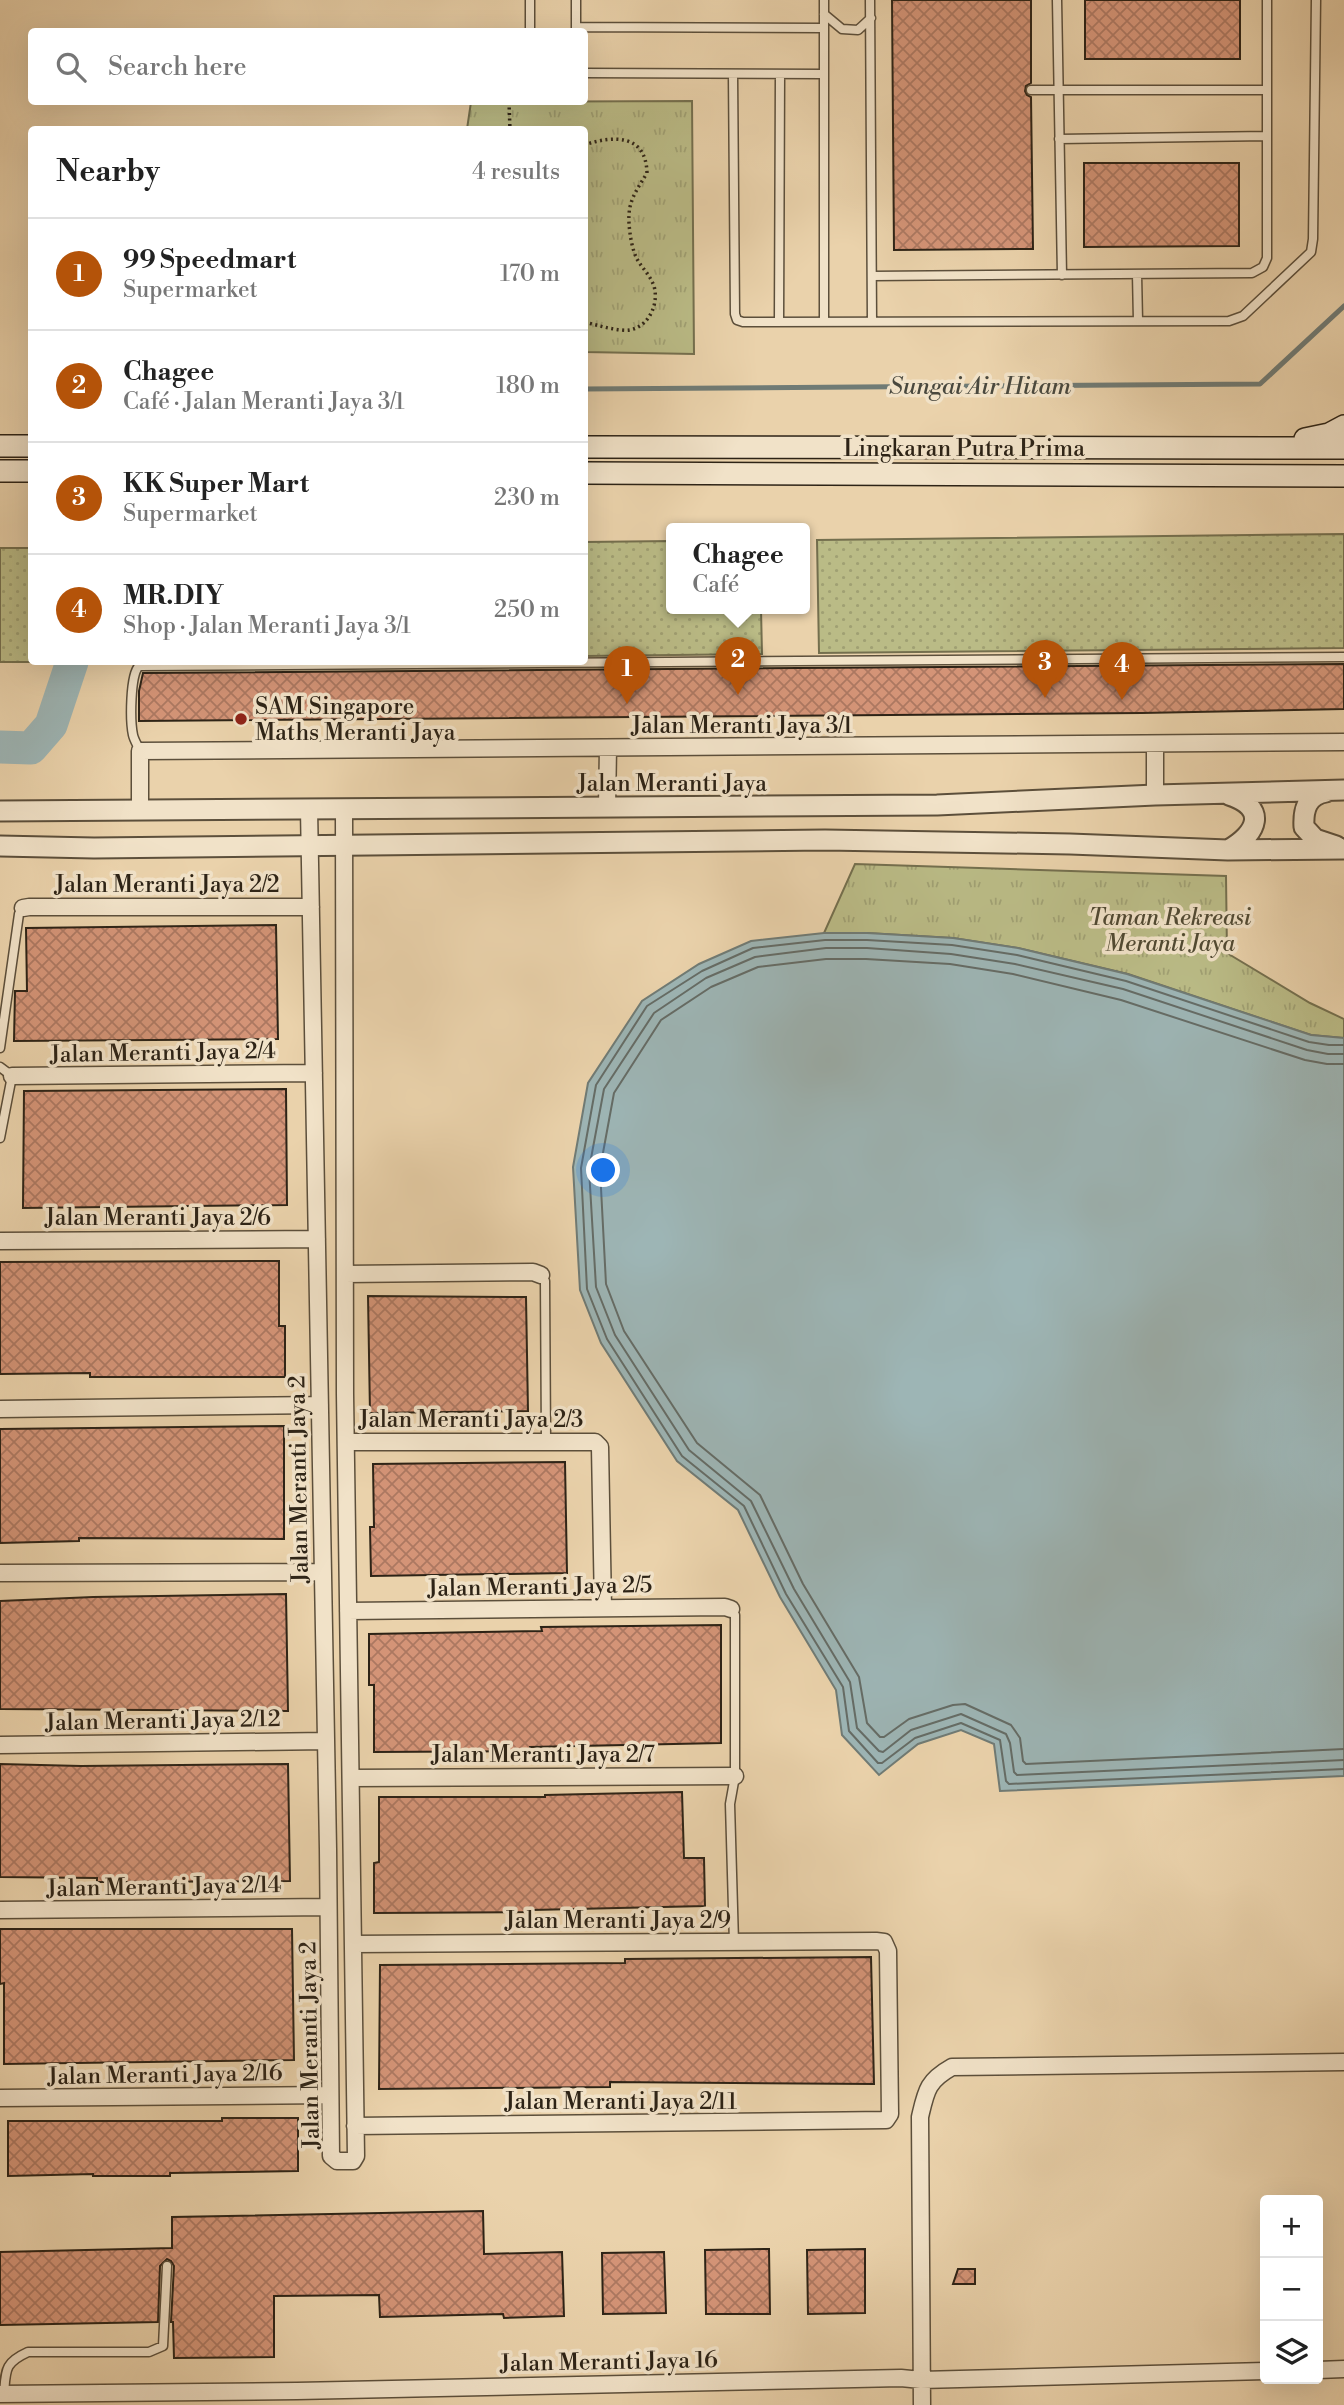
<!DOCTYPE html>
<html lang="en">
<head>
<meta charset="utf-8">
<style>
  :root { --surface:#fff; --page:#f6f6f6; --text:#222; --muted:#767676; --line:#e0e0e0; --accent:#b45309 }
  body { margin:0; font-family:"Libre Bodoni",serif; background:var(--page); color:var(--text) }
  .controls { position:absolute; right:21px; bottom:21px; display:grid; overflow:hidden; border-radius:7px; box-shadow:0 7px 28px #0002 }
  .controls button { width:63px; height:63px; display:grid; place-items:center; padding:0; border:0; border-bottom:2px solid var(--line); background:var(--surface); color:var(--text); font:35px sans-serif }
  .you { position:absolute; left:604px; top:1171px; width:24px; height:24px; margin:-18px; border:5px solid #fff; border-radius:50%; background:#1a73e8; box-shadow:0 0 0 10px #1a73e833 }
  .badge { display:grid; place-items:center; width:46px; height:46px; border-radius:50%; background:var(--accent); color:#fff; font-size:23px; font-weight:700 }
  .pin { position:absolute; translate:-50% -58px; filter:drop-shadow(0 2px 4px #0008) }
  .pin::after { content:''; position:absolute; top:37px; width:24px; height:21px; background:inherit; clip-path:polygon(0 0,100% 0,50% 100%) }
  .popup { position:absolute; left:666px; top:523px; width:144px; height:91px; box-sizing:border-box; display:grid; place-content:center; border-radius:7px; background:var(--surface); filter:drop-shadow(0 2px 5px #0005); font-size:23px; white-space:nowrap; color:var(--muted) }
  .popup b { font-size:26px; color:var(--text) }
  .popup::after { content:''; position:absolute; left:50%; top:100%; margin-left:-14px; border:14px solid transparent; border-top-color:var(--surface) }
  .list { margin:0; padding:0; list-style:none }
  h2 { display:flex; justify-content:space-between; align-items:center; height:91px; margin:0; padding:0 28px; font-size:30px }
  h2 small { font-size:23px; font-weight:400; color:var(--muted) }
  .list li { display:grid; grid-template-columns:46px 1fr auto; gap:21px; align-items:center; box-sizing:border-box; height:112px; padding:0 28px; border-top:2px solid var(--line) }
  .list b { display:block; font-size:26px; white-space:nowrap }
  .list p { margin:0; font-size:23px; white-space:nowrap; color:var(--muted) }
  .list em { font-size:23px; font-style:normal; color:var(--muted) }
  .icon { flex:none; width:38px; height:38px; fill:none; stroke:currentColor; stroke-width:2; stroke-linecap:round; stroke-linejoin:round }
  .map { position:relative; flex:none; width:1344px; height:2405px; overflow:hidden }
  .search { position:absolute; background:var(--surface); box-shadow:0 7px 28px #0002; left:28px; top:28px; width:560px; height:77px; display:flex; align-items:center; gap:18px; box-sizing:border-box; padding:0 24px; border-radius:7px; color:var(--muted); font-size:26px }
  .panel { position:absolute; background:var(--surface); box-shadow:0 7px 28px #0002; left:28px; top:126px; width:560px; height:539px; border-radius:7px }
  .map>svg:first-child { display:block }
</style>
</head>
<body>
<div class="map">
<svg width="1344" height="2405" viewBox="0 0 1344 2405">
  <defs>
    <pattern id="grass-dots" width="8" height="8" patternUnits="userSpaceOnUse" patternTransform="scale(1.75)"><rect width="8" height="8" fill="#babb86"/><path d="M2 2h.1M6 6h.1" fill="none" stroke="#a0a073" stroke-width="1.8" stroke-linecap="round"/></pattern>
    <pattern id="park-tufts" width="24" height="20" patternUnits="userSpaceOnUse" patternTransform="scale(1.75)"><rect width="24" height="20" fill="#babb86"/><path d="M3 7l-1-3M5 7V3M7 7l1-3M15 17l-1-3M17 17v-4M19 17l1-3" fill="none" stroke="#a0a073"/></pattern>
    <pattern id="building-cross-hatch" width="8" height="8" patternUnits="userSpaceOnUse" patternTransform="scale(1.75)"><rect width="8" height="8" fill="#d49477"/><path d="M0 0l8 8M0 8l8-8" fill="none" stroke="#ac7861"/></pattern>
  </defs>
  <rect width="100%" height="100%" fill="#ead2ab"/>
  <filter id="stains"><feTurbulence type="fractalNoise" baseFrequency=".00286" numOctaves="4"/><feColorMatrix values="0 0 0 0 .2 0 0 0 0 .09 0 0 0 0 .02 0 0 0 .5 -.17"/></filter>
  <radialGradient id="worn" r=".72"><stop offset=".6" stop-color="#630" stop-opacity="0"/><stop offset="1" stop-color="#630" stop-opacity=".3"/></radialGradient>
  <path fill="url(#grass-dots)" stroke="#746f4e" stroke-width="2" d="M1344,534V648L819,653L817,540Z
    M671,541L672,609H761L762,654L585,656V542Z
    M0,548H31L32,662H84H0Z"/>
  <path fill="url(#park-tufts)" stroke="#746f4e" stroke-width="2" d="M692,101L694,354L585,352L584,130L467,129L471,102Z
    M855,864L1226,876L1227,953L1310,1003L1344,1019V1038L1311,1035L1128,974L1018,948L953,938L867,933H824Z"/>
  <path fill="#9db5b5" stroke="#707b75" stroke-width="2" d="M824,933H867L953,938L1018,948L1127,974L1311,1035L1344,1038V1776L1000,1791L994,1744L961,1730L918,1744L879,1775L842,1735L836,1690L780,1597L738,1510L677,1461L601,1343L580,1290L573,1167L588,1083L642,1001L699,964L751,941Z"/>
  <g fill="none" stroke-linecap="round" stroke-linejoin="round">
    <path stroke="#656c66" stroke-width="2" d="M1344,1045H1329L1309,1042L1126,981L1017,955L952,945L867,940H825L753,948L702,971L647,1006L596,1085L581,1168L587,1289L607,1339L682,1456L744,1506L786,1594L843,1687L849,1731L878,1763H882L915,1738L961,1723L1000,1740L1006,1781L1009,1784L1344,1769
      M1344,1054H1328L1307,1050L1123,989L1015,964L951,954L867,948H826L755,957L706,978L654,1013L604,1089L589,1169L596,1287L615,1335L689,1450L751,1501L794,1589L850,1682L857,1728L879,1751L883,1752L911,1730L961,1714L1006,1734L1010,1743L1014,1772L1017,1775L1344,1760
      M1344,1064H1327L1305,1060L1121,1000L1013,974L950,964L866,959H826L758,967L711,987L661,1020L614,1093L600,1169L606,1284L624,1331L697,1443L760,1495L803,1584L859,1677L867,1723L880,1737H884L909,1719L953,1705L965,1704L1011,1725L1020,1738L1023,1761L1026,1764L1344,1749"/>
    <path stroke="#707b75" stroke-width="5" d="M584,389L1260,384L1344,306"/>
    <path stroke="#9db5b5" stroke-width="33" d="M0,747L31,748L51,725L72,662"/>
  </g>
  <path fill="url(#building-cross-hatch)" stroke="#2d2316" stroke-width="2" d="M892,0H1031V83L1026,86L1025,91L1027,95L1031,97L1033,249L894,250Z
    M1085,0H1240V59H1085Z
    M1084,163H1239V246L1084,247Z
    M1344,664V709L1142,713L139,721V691L143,673Z
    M276,925L278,1039L14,1041L15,991H27L26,928Z
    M286,1089L287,1205L23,1208L24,1091Z
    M279,1261V1326H285V1377H90V1373L0,1374V1262Z
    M368,1296L526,1297L528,1411L370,1413Z
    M284,1426V1539L79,1538V1541L0,1543V1429Z
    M565,1462L567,1573L371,1576L370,1527H374L373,1464Z
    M286,1594L288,1711L0,1709V1601L93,1597Z
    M721,1625V1743L530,1747V1751L374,1752V1685H369V1634L542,1631L541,1627Z
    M0,1764L81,1766L288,1764L290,1881L97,1882V1878L0,1877Z
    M682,1792L684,1858H704L705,1906L532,1910V1912L374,1913V1863L379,1862V1797H545V1795Z
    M0,1929H292L294,2060L4,2064V1983L0,1984Z
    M871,1957L874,2084L610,2082V2087L379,2089L380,1965L625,1963V1959Z
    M222,2118H298V2171L170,2173V2176H93V2174L8,2176V2121H222Z
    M483,2211L484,2254L562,2252L564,2316L504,2318L503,2314L380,2317L379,2295L274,2296V2357L174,2358L173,2322H171L174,2266L171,2261L167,2259L160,2266L158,2322L0,2325V2252L172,2248V2217Z
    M769,2249L770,2314H706L705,2250Z
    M865,2249V2313L808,2314L807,2250Z
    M664,2252L666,2313L603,2314L602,2253Z
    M958,2269H975V2284H953Z"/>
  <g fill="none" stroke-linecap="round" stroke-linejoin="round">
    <g stroke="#5c4f3b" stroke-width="11">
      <path id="service" d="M530,0V32
        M576,0V32
        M824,0V322
        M870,0L872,322
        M1057,0L1062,275
        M824,14L842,29L858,30L871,18
        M576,27L824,28
        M584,73L824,74
        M733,74L735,314L737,320L743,322L1229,321L1243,316L1311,252L1313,239L1316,0
        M1031,90H1267
        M1059,139L1267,136
        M1137,274L1138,321
        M872,276L1252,273L1263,267L1267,258V0
        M779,322L780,74
        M140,751C138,746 134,740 133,735C130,721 130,675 139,666L1344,657
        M0,1048L19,914L23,908
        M0,1067L12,1076L0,1138
        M541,1275L545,1281L546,1442
        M731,1609L735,1615V1776L730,1804L734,1943
        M4,2394C6,2370 4,2363 28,2352H149L163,2346L167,2266"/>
    </g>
    <g stroke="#5c4f3b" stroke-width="19">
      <path id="minor" d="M1155,744V795
        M607,807L608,748
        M309,809L328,1849L331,2156L337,2161H353L356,2156L345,1394L344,809
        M140,810V751L1344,742
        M23,908L29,907H311
        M12,1076L314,1073
        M0,1241L317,1239
        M345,1274L533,1272L541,1275
        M0,1409L320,1405
        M346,1442H595L600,1447L603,1608
        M0,1573L323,1572
        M348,1611L725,1607L731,1609
        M0,1745L326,1741
        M351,1778L735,1776
        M0,1910L328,1907
        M353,1944L876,1941L884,1942L888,1951L890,2114L886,2120L355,2126
        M0,2098L330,2095
        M1318,2370L1344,2369
        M0,2394L297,2391L901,2378L921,2380L1265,2371
        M922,2405L920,2117C926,2091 927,2081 952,2067L1344,2062"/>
    </g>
    <g stroke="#5c4f3b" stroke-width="23">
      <path id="tertiary" d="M1326,792C1307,795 1303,810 1304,827L1315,839L1336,846
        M0,811L937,805L1155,795L1344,790
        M0,846L94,848L825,840L1070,844L1228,850L1344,849
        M1228,850C1258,833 1268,808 1229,795"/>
    </g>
    <g stroke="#2d2316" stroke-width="24">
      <path id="secondary" d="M1305,439L1329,434L1344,426
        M0,446H32
        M584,447L1344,448
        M0,471H32
        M584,473L1344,476"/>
    </g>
    <path stroke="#2d2316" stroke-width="3.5" stroke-dasharray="2 3.5" stroke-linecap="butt" d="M509,102L510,130
      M584,145C614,135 646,134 647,173C633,196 626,204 630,233C631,241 633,251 637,259C642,268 650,275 654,286C660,307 645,333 622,330C609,329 597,325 584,322"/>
    <use href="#service" stroke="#f1e2c8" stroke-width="8"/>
    <use href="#minor" stroke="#f1e2c8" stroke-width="16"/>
    <use href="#tertiary" stroke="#f1e2c8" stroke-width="19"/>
    <use href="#secondary" stroke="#f1e2c8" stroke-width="21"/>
  </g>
  <circle fill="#8f2418" stroke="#f1e2c8" stroke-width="2.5" cx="241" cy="719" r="7"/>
  <g text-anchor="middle" stroke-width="7" stroke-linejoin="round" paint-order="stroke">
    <g font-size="23" fill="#2d2316" stroke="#f1e2c8">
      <text x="964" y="456">Lingkaran Putra Prima</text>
      <text x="742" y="733">Jalan Meranti Jaya 3/1</text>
      <text x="672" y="791">Jalan Meranti Jaya</text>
      <text x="167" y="892">Jalan Meranti Jaya 2/2</text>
      <text transform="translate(163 1052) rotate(-1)" y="8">Jalan Meranti Jaya 2/4</text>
      <text x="158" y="1225">Jalan Meranti Jaya 2/6</text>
      <text x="471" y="1427">Jalan Meranti Jaya 2/3</text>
      <text transform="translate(298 1479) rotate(-91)" y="8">Jalan Meranti Jaya 2</text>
      <text transform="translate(540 1586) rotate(-1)" y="8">Jalan Meranti Jaya 2/5</text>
      <text transform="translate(163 1720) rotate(-1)" y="8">Jalan Meranti Jaya 2/12</text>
      <text x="543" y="1762">Jalan Meranti Jaya 2/7</text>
      <text transform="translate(164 1886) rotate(-1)" y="8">Jalan Meranti Jaya 2/14</text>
      <text x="618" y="1928">Jalan Meranti Jaya 2/9</text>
      <text transform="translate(309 2045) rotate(-91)" y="8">Jalan Meranti Jaya 2</text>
      <text transform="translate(165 2074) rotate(-1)" y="8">Jalan Meranti Jaya 2/16</text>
      <text x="621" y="2109">Jalan Meranti Jaya 2/11</text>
      <text transform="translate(609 2361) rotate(-1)" y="8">Jalan Meranti Jaya 16</text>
    </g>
    <g font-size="23" fill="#2d2316" stroke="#f1e2c8" text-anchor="start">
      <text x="255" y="714">SAM Singapore<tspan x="255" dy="26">Maths Meranti Jaya</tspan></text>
    </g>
    <g font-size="23" font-style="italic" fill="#504932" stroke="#f1e2c8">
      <text x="1170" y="925">Taman Rekreasi<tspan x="1170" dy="26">Meranti Jaya</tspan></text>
    </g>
    <g font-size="24" font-style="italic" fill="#49483e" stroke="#f1e2c8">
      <text x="980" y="394">Sungai Air Hitam</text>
    </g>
  </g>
  <rect width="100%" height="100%" filter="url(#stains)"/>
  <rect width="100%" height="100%" fill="url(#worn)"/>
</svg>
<div class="controls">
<button>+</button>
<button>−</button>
<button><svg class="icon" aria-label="layers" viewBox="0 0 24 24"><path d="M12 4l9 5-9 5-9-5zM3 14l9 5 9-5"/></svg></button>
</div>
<div class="you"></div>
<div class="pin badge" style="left:627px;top:704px">1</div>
<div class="pin badge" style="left:738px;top:695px">2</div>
<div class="popup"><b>Chagee</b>Café</div>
<div class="pin badge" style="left:1045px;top:698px">3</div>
<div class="pin badge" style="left:1122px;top:700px">4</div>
<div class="search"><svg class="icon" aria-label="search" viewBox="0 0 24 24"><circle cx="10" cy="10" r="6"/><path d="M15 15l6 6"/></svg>Search here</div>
<section class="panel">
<h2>Nearby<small>4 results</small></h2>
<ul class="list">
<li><span class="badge">1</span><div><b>99 Speedmart</b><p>Supermarket</p></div><em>170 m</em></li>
<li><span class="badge">2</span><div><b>Chagee</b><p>Café · Jalan Meranti Jaya 3/1</p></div><em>180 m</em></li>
<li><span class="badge">3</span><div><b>KK Super Mart</b><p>Supermarket</p></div><em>230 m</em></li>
<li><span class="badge">4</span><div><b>MR.DIY</b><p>Shop · Jalan Meranti Jaya 3/1</p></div><em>250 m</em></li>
</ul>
</section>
</div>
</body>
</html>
